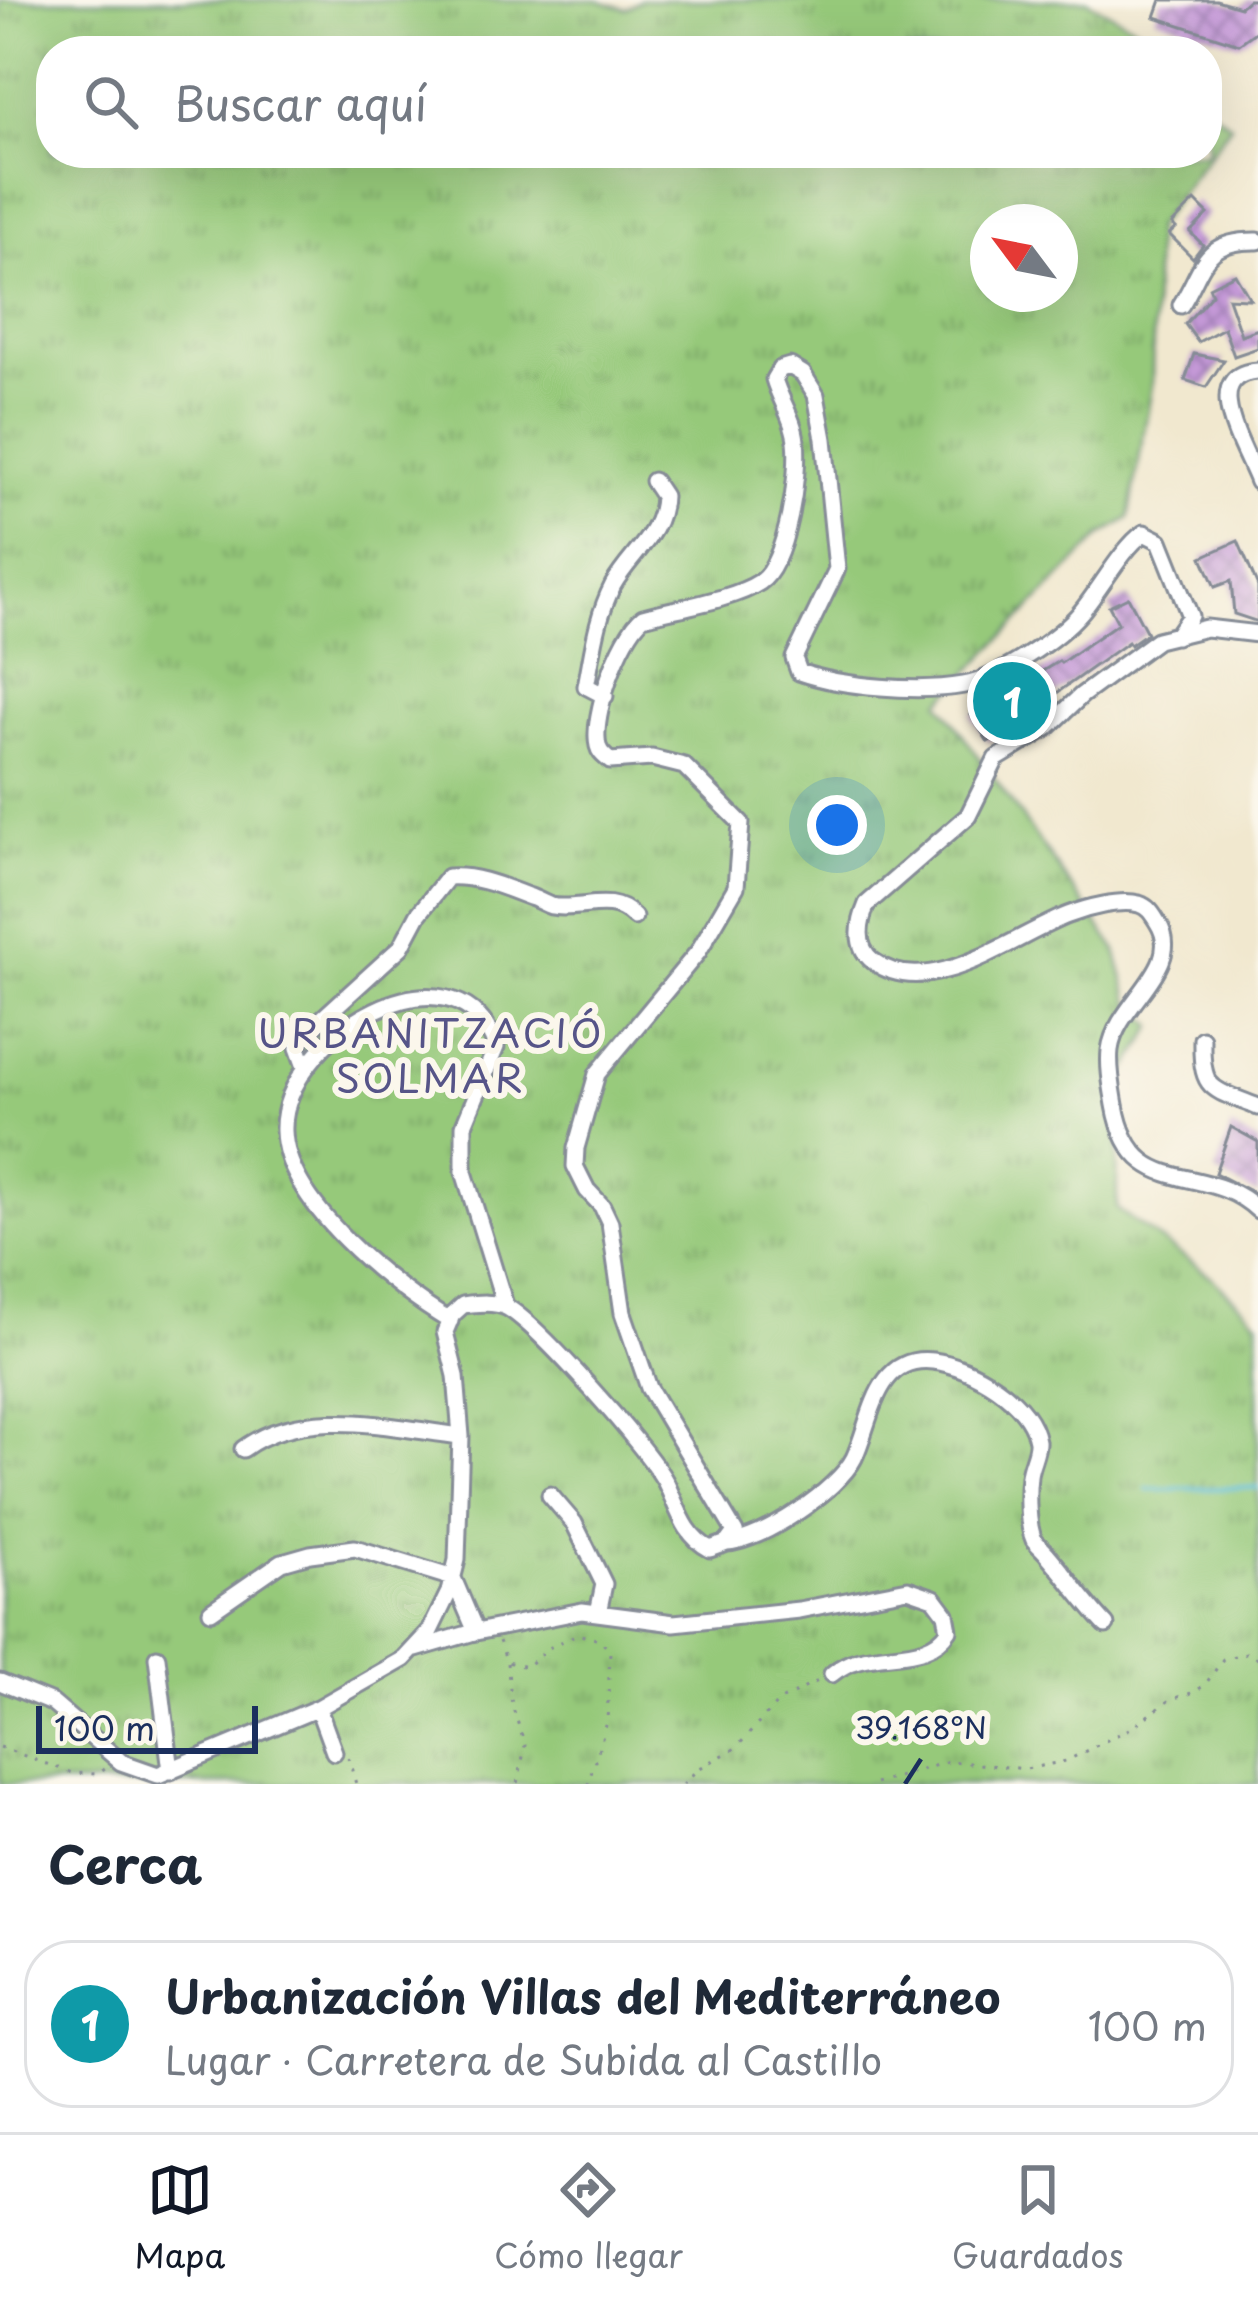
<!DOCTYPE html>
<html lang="es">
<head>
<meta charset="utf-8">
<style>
  :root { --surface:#fff; --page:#f2f2f3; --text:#1f2937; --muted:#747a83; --line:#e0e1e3; --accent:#111827 }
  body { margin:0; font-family:"Playpen Sans",sans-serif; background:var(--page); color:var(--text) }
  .compass { position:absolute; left:970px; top:204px; width:108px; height:108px; border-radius:50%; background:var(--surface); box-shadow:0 12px 48px #0002; rotate:302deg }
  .scale { position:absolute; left:36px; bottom:30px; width:222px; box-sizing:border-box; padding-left:12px; border:6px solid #1b2f5e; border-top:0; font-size:33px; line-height:42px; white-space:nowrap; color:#1b2f5e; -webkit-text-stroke:9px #fbf7ec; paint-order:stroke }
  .you { position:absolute; left:837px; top:825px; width:42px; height:42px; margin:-30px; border:9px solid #fff; border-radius:50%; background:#1a73e8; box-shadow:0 0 0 18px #1a73e833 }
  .badge { display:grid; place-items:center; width:78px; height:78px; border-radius:50%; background:var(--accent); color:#fff; font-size:39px; font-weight:700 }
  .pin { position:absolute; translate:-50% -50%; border:6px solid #fff; box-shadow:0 3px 12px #0006 }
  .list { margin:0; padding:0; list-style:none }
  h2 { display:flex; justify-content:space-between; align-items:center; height:156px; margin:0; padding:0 48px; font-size:51px }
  h2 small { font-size:39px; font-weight:400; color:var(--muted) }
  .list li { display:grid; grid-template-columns:78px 1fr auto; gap:36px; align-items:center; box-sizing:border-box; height:168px; margin:0 24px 24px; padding:0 24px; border:3px solid var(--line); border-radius:48px }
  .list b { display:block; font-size:45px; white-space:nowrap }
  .list p { margin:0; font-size:39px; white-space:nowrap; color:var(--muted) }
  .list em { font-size:39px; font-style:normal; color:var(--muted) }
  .icon { flex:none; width:66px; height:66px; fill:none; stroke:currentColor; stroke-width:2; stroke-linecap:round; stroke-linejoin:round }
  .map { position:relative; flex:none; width:1258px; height:1784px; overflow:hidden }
  .search { position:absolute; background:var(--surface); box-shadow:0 12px 48px #0002; left:36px; right:36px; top:36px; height:132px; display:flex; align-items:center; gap:30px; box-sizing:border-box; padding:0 42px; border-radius:48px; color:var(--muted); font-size:45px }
  .sheet { height:348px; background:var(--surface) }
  nav { display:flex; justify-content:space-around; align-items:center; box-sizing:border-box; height:168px; border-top:3px solid var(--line); background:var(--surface); font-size:33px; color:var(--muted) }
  nav a { display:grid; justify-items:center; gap:6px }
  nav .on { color:var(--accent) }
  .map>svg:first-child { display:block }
</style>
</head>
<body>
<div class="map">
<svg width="1258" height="1784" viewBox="0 0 1258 1784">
  <defs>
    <pattern id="grass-tufts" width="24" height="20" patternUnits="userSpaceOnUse" patternTransform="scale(3)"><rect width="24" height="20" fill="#96c97a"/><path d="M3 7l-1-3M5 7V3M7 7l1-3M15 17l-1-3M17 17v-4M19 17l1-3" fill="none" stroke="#7aa467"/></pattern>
    <pattern id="building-cross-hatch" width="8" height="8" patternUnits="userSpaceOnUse" patternTransform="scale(3)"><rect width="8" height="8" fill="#c499d7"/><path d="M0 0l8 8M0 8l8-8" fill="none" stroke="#9e7db2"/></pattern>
  </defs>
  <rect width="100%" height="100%" fill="#fbf7ec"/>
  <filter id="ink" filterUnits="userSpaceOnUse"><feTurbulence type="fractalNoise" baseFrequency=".00833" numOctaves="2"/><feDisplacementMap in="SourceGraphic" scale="24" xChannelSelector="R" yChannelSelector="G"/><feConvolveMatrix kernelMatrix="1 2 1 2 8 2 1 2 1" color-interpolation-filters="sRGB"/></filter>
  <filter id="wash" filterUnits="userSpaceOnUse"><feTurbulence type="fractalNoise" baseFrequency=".004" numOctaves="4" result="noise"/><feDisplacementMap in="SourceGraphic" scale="48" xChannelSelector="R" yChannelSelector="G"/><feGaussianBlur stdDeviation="2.7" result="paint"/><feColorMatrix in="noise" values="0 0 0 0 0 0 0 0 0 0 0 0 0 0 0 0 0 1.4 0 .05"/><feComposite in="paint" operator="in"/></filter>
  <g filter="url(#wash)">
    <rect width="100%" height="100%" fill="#f1e8cf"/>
    <path fill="url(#grass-tufts)" stroke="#587c6c" stroke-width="3" fill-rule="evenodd" d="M0,0H597L626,9L641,0H1086L1151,35L1159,51H51V153H1207V106L1231,125L1155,227L1152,386L1129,518L1101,536L940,702L1116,950L1130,1001L1154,1026L1118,1085L1117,1209L1209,1275L1258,1321V1784H0ZM988,222H1060V294H988Z"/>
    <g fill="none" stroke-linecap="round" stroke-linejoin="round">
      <path stroke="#56bdd4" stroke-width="4.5" d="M1147,1489L1258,1488"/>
    </g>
    <g id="blocks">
      <path fill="url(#building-cross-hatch)" d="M1161,0H1216L1240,7L1248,0H1258V30L1239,44L1155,17Z
        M1195,201L1208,214L1190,232L1203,245L1193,258L1169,234L1176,228L1172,224Z
        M1235,274L1250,299L1228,298L1241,335L1258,329V348L1234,356L1224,328L1198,342L1185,324L1212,294L1209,287Z
        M1194,354L1224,360L1206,387L1185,380Z
        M1238,541L1258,587V622L1234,614L1231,581L1215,587L1202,557Z
        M1128,597L1147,633L1130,645L1128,642L1040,705L1035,698L1005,716L1012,727L988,742L971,715L1059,661L1061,663L1118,623L1109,606Z
        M1231,1127L1258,1142V1195L1215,1173Z"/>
    </g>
  </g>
  <g filter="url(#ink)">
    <use href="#blocks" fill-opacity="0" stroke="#868c96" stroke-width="3"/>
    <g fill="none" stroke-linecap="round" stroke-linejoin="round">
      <g stroke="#868c96" stroke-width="21">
        <path id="minor" d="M1181,305C1205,267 1201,240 1258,241
          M1258,371C1197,374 1246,450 1258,482
          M1258,634L1206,628L1157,640L1082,695L1047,728L996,759L968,816L867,904C859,923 854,946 873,961C929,1003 1015,935 1068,915C1086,908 1120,899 1139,904C1149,907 1153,915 1158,923C1186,967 1116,1003 1110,1050C1108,1068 1112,1087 1115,1105C1132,1203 1204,1159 1258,1210
          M605,696L586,686C593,651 596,618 613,585C631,553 662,535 663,496L653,481
          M1202,1039C1201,1093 1212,1088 1258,1107
          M305,1067L298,1048L302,1037L401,947L418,915L448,877C478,875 505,888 533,898C536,899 547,905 551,906C581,912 610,892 634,917
          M450,1321C393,1287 286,1203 284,1131C281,1037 457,932 496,1047L464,1125V1172L505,1305
          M243,1449C304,1404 392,1428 461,1436
          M550,1495L574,1523L604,1584L598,1613
          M727,1543C762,1541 838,1490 854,1458C872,1420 875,1354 933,1361C970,1365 1030,1401 1037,1441C1038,1452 1030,1464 1029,1476C1027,1493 1027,1525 1034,1540C1036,1543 1045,1551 1047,1554C1067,1577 1084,1602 1106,1625
          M211,1611L282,1562L310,1554L355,1548L453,1578L476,1632
          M416,1649L471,1633L582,1611L674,1623L799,1610L908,1589L934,1598L946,1614L949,1630C925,1668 867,1643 832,1674
          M157,1657L171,1771
          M0,1682L52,1703L121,1762L158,1775L318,1708L404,1659L430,1631L449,1592L457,1560L461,1436L456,1376L445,1332L452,1315L463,1305C477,1303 496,1301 508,1308C540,1327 647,1448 665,1481C678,1507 683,1535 710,1549L727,1543L735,1532L649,1388L623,1313L610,1223L602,1206L587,1190L575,1166L576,1148L597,1074L698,952L736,887L741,823L684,766L652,758L610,761C604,755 600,754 598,746C591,717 620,635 643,617C675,608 733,600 760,582C787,564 800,472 796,441C794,419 780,400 774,379L780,369L790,366L803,374L816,395L824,439L837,569L794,658L799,672C842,687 919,693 964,685C998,679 1059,638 1081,612C1099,591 1123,547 1144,533L1160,541L1190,616L1176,636
          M318,1708L334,1752"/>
      </g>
      <path stroke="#868c96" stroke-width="3" stroke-dasharray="3 9" stroke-linecap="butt" d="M499,1641L507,1662L526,1667L547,1649L577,1634L600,1640L610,1651L607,1722L588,1784
        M507,1663L512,1705L525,1745L518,1784
        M0,1747L72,1773L98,1774L106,1768
        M348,1757L356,1784
        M683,1784L698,1769L736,1748L779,1701L818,1681
        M875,1784L950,1761L1026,1769L1066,1761L1131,1728L1171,1699L1192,1693L1205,1685L1223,1659L1246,1653L1258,1658"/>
      <use href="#minor" stroke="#fff" stroke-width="15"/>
    </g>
  </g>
  <path fill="none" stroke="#1b2f5e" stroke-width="4.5" d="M905,1784L921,1759"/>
  <g text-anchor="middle" stroke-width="12" stroke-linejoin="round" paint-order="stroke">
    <g font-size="39" letter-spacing="3" fill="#565488" stroke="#fbf7ec">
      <text x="431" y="1048">URBANITZACIÓ<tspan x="431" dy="45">SOLMAR</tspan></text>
    </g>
  </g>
  <g font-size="30" text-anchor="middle" fill="#1b2f5e" stroke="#fbf7ec" stroke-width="12" stroke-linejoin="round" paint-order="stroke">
    <text x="921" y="1739">39.168°N</text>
  </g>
</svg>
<svg class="compass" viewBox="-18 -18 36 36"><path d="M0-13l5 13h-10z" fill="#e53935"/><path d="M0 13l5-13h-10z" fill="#747a83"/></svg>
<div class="scale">100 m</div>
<div class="you"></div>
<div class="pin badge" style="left:1012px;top:701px;background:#0f9aa8">1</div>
<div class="search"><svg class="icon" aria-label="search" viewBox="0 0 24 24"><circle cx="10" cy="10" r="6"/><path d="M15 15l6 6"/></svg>Buscar aquí</div>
</div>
<section class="sheet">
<h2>Cerca<small></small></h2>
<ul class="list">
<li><span class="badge" style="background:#0f9aa8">1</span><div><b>Urbanización Villas del Mediterráneo</b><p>Lugar · Carretera de Subida al Castillo</p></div><em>100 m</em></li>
</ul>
</section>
<nav>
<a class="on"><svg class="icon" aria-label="map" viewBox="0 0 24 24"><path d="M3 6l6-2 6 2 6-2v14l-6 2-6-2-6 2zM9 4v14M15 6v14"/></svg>Mapa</a>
<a><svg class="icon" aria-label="directions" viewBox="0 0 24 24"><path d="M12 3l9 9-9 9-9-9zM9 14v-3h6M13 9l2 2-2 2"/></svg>Cómo llegar</a>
<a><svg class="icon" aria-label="saved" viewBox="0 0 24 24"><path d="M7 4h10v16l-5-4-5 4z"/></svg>Guardados</a>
</nav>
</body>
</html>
